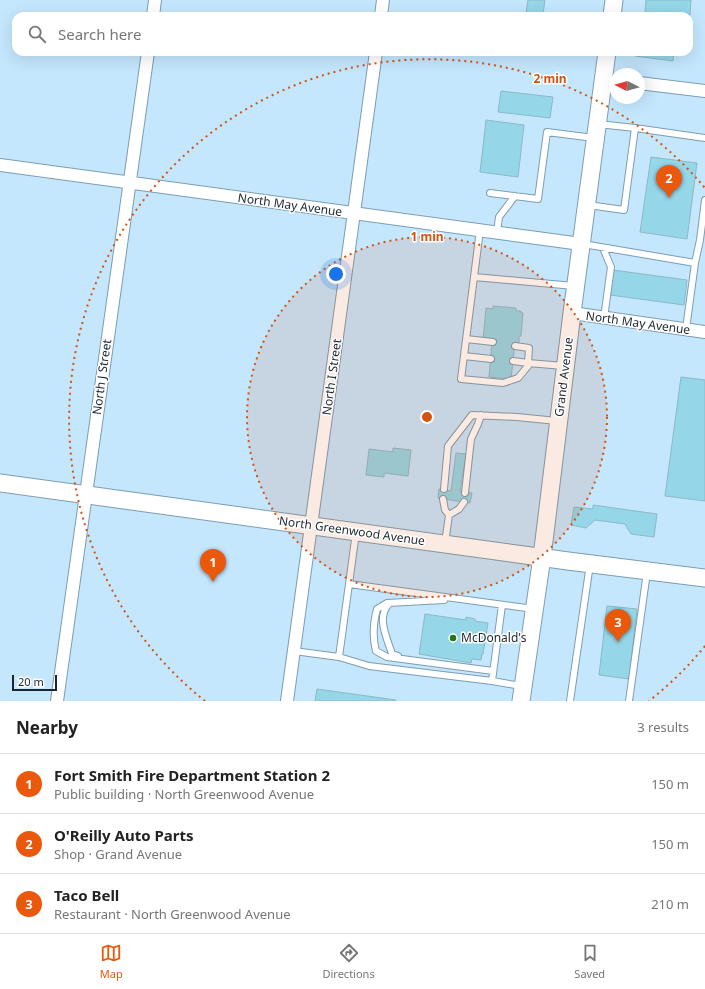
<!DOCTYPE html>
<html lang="en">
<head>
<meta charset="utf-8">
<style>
  :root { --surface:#fff; --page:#f2f2f2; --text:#222; --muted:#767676; --line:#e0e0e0; --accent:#ea580c }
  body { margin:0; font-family:"Noto Sans",sans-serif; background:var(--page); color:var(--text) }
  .compass { position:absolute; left:609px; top:68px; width:36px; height:36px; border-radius:50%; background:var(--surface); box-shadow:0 4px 16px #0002; rotate:276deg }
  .scale { position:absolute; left:12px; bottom:10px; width:45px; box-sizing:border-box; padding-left:4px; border:2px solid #1a272f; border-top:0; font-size:11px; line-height:14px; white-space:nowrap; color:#1a272f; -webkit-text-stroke:3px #fff; paint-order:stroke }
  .you { position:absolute; left:336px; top:274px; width:14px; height:14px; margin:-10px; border:3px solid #fff; border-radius:50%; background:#1a73e8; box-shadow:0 0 0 6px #1a73e833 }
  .badge { display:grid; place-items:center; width:26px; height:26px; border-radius:50%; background:var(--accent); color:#fff; font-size:13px; font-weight:700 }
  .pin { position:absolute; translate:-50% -33px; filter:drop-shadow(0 1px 2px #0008) }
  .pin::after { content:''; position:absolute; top:21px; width:14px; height:12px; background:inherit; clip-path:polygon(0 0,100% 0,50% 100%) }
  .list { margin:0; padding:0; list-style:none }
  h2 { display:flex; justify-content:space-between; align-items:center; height:52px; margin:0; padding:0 16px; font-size:17px }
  h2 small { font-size:13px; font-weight:400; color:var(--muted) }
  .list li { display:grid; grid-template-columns:26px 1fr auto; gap:12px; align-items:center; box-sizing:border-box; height:60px; padding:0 16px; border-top:1px solid var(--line) }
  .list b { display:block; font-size:15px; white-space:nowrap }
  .list p { margin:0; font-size:13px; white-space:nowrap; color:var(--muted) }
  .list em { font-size:13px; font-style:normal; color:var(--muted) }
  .icon { flex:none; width:22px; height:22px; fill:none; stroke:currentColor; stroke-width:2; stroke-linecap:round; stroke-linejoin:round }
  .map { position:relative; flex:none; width:705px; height:701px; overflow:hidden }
  .search { position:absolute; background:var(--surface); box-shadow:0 4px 16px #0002; left:12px; right:12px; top:12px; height:44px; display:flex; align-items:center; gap:10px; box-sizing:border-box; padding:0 14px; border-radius:12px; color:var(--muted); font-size:15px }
  .sheet { height:232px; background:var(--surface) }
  nav { display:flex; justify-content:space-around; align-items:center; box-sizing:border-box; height:56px; border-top:1px solid var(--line); background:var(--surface); font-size:11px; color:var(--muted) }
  nav a { display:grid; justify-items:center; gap:2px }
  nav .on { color:var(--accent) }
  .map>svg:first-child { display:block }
</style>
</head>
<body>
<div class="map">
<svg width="705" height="701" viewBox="0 0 705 701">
  <rect width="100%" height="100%" fill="#c4e7fe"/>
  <path fill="#95d6e9" stroke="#8eb8c5" d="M528,0H545L543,14L526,12Z
    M646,0H691L690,15L665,12V14L645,12Z
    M635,52H674L673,61L635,56Z
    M501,91L553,97L550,118L498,112Z
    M486,120L524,125L518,177L480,172Z
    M651,157L697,163L687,239L640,232Z
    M613,270L687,280L684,305L610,295Z
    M493,306L516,308V311H521V313H523L521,336H519V344L515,343L511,379L489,377L492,341L483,340L486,308L493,309Z
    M681,377L705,380V501L665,496Z
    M393,448L411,450L408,476L384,473V477L366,475L369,449L393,452Z
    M456,453L466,454L460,492L472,493L470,503L438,498L439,489L451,491Z
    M593,505L657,514L654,537L631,534L625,524L595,520L586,528L571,525L574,507L593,509Z
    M607,606L637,609L629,679L599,675Z
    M425,614L466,620V617L475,619V621L488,623L483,654H482L481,660L472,659L471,663L419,654Z
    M317,689L396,700V701H315Z"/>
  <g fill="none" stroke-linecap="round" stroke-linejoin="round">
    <g stroke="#7c9db2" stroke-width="8">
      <path id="lane" d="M598,124L635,128
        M490,193L538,199L547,132L594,138
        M588,205L624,210L635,128L705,138
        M480,230L461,379L503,383L518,378L528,366V363L564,366
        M497,232L499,217L515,196
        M583,244L695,263L686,329
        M603,248L611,267L604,318
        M695,263L700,240L705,200
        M474,277L574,286
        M466,339L493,342
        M464,356L491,359
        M513,361L528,363L529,348L515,346
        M444,489L448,446L472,415L517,417L557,421
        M465,493L471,439L478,424L481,415
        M443,499L445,510L449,515
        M449,515L459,509L464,502
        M445,543L449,515
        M349,584L356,532
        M444,600L387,603L377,609C373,624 372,636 376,651L387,657L493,671
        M389,604C376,617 387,638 392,654L398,656
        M294,651L339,657
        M492,681L502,605
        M521,686L492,681L369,666L339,657L349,584L534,609
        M570,701L590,564
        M629,701L647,572"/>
    </g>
    <g stroke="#7c9db2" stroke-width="14">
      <path id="street" d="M153,16L155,0
        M381,16L383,0
        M639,83L705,91
        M0,165L581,244
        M572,313L705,332
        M57,701L148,52
        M287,701L376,52"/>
    </g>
    <g stroke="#7c9db2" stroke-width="19">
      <path id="secondary" d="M612,16L614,0
        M0,483L568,561L705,578
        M521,701L542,557L572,313L607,52"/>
    </g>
    <use href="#lane" stroke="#fff" stroke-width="6"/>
    <use href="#street" stroke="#fff" stroke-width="12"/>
    <use href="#secondary" stroke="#fff" stroke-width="17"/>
  </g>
  <circle cx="427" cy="417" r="180" fill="#d35410" fill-opacity=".12"/>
  <g fill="none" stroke="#d35410" stroke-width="2" stroke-dasharray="2 4">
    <circle cx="427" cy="417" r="180"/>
    <path d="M705 646A360 360 0 0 1 649 701M205 701A360 360 0 1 1 705 188"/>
  </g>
  <circle fill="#2a7316" stroke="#fff" stroke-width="1.5" cx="453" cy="638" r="4"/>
  <g text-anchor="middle" stroke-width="3" stroke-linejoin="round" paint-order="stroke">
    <g font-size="12" fill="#1a272f" stroke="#fff">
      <text transform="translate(290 205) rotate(8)" y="4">North May Avenue</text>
      <text transform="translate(638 323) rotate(8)" y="4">North May Avenue</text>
      <text transform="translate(102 377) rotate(-82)" y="4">North J Street</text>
      <text transform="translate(332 377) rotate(-82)" y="4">North I Street</text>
      <text transform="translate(564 377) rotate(-83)" y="4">Grand Avenue</text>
      <text transform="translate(352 531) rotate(8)" y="4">North Greenwood Avenue</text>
    </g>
    <g font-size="12" fill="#1a272f" stroke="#fff" text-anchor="start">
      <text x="461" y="642">McDonald's</text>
    </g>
  </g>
  <circle cx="427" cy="417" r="6" fill="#d35410" stroke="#fff" stroke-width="2"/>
  <g font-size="12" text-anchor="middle" font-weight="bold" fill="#d35410" stroke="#fff" stroke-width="3" stroke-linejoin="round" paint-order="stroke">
    <text x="550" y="83">2 min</text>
    <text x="427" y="241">1 min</text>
  </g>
</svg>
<svg class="compass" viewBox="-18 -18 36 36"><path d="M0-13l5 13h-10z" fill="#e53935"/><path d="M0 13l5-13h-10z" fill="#767676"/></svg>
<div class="scale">20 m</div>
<div class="you"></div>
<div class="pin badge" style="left:213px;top:582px">1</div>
<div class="pin badge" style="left:669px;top:198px">2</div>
<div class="pin badge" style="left:618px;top:642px">3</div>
<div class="search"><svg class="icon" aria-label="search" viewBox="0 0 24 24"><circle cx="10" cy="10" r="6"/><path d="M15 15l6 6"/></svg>Search here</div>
</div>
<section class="sheet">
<h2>Nearby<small>3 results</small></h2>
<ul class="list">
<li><span class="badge">1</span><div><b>Fort Smith Fire Department Station 2</b><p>Public building · North Greenwood Avenue</p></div><em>150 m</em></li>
<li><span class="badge">2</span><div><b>O'Reilly Auto Parts</b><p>Shop · Grand Avenue</p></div><em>150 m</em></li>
<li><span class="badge">3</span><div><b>Taco Bell</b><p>Restaurant · North Greenwood Avenue</p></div><em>210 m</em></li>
</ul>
</section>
<nav>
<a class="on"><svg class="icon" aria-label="map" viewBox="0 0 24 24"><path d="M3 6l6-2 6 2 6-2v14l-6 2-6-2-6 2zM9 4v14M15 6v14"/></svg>Map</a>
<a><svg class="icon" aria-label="directions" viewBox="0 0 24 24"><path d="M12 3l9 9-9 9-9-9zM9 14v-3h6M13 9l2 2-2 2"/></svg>Directions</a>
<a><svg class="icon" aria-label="saved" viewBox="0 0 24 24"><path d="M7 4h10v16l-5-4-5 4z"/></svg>Saved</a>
</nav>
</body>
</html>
